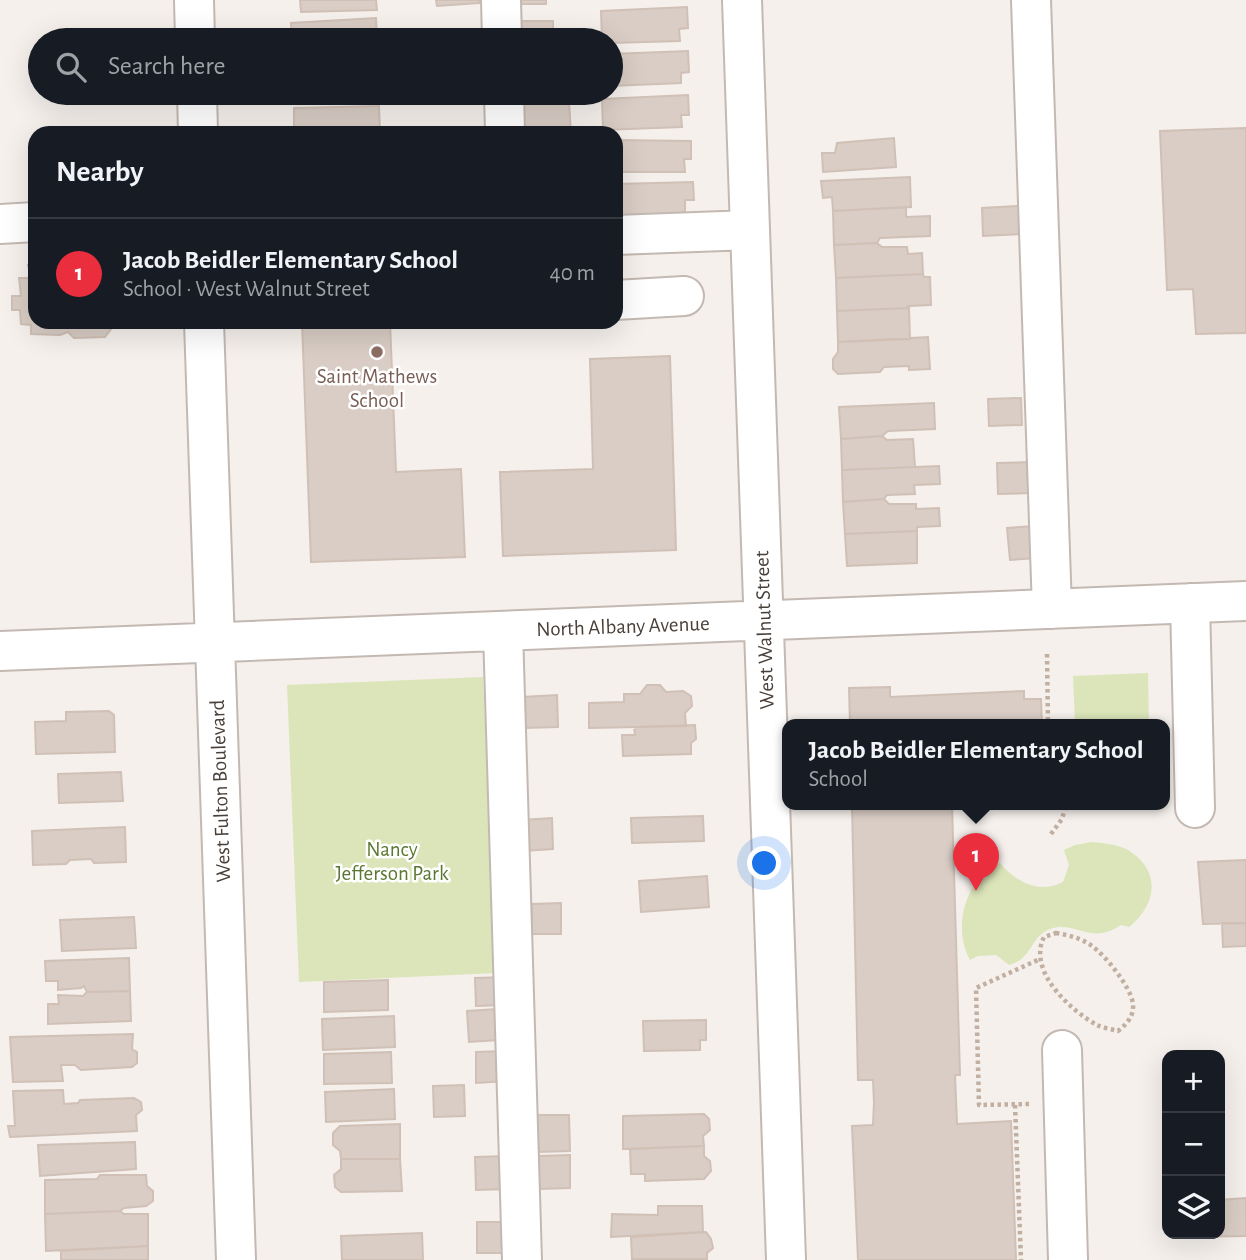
<!DOCTYPE html>
<html lang="en">
<head>
<meta charset="utf-8">
<style>
  :root { --surface:#171b24; --page:#242831; --text:#f1f3f6; --muted:#9ea1a6; --line:#363941; --accent:#ea2e3d }
  body { margin:0; font-family:"Alegreya Sans",sans-serif; background:var(--page); color:var(--text) }
  .controls { position:absolute; right:21px; bottom:21px; display:grid; overflow:hidden; border-radius:14px; box-shadow:0 7px 28px #0002 }
  .controls button { width:63px; height:63px; display:grid; place-items:center; padding:0; border:0; border-bottom:2px solid var(--line); background:var(--surface); color:var(--text); font:35px sans-serif }
  .you { position:absolute; left:765px; top:864px; width:24px; height:24px; margin:-18px; border:5px solid #fff; border-radius:50%; background:#1a73e8; box-shadow:0 0 0 10px #1a73e833 }
  .badge { display:grid; place-items:center; width:46px; height:46px; border-radius:50%; background:var(--accent); color:#fff; font-size:23px; font-weight:700 }
  .pin { position:absolute; translate:-50% -58px; filter:drop-shadow(0 2px 4px #0008) }
  .pin::after { content:''; position:absolute; top:37px; width:24px; height:21px; background:inherit; clip-path:polygon(0 0,100% 0,50% 100%) }
  .popup { position:absolute; left:782px; top:719px; width:388px; height:91px; box-sizing:border-box; display:grid; place-content:center; border-radius:14px; background:var(--surface); filter:drop-shadow(0 2px 5px #0005); font-size:23px; white-space:nowrap; color:var(--muted) }
  .popup b { font-size:26px; color:var(--text) }
  .popup::after { content:''; position:absolute; left:50%; top:100%; margin-left:-14px; border:14px solid transparent; border-top-color:var(--surface) }
  .list { margin:0; padding:0; list-style:none }
  h2 { display:flex; justify-content:space-between; align-items:center; height:91px; margin:0; padding:0 28px; font-size:30px }
  h2 small { font-size:23px; font-weight:400; color:var(--muted) }
  .list li { display:grid; grid-template-columns:46px 1fr auto; gap:21px; align-items:center; box-sizing:border-box; height:112px; padding:0 28px; border-top:2px solid var(--line) }
  .list b { display:block; font-size:26px; white-space:nowrap }
  .list p { margin:0; font-size:23px; white-space:nowrap; color:var(--muted) }
  .list em { font-size:23px; font-style:normal; color:var(--muted) }
  .icon { flex:none; width:38px; height:38px; fill:none; stroke:currentColor; stroke-width:2; stroke-linecap:round; stroke-linejoin:round }
  .map { position:relative; flex:none; width:1246px; height:1260px; overflow:hidden }
  .search { position:absolute; background:var(--surface); box-shadow:0 7px 28px #0002; left:28px; top:28px; width:595px; height:77px; display:flex; align-items:center; gap:18px; box-sizing:border-box; padding:0 24px; border-radius:38px; color:var(--muted); font-size:26px }
  .panel { position:absolute; background:var(--surface); box-shadow:0 7px 28px #0002; left:28px; top:126px; width:595px; height:203px; border-radius:21px }
  .map>svg:first-child { display:block }
</style>
</head>
<body>
<div class="map">
<svg width="1246" height="1260" viewBox="0 0 1246 1260">
  <rect width="100%" height="100%" fill="#f5f0ec"/>
  <path fill="#dbe5b9" d="M1148,673L1149,725H1075L1073,676Z
    M483,677L496,973L299,982L287,685Z
    M1092,842C1102,843 1114,844 1124,848C1161,867 1159,903 1129,927L1121,925C1090,946 1076,920 1050,929C1030,936 1033,959 1009,965L996,955L978,956L970,960C952,927 965,879 1000,863C1017,883 1039,894 1063,882L1069,865L1064,850L1075,845Z"/>
  <path fill="#d9cdc5" stroke="#d0c0b6" stroke-width="2" d="M300,0H376L377,10L301,12Z
    M436,0H479V3L437,6Z
    M515,0H546V4H515Z
    M687,7L688,28L679,29L680,41L611,43V40H602L601,11Z
    M376,18L377,40H292L291,23Z
    M521,21H553V40H520Z
    M688,51L689,72L681,73V83L611,86V54Z
    M688,95L689,115H681L682,127L603,130L602,99Z
    M569,102L571,133H524L523,103Z
    M379,106L380,133H305V129H294V108Z
    M1246,128V333L1196,334L1193,289L1167,290L1160,131Z
    M894,138L896,167L823,172L822,153H835L837,143Z
    M616,140L691,141V159H684L685,172H616Z
    M910,177L911,207L833,211L832,197L823,198L821,181Z
    M693,182L694,200H685V214L616,216V184Z
    M1019,206L1021,234L983,236L982,208Z
    M906,207V217L930,216V236L880,238L877,243L834,245L833,211Z
    M877,243L882,247H907L908,254L922,253L923,274L836,278L834,245Z
    M28,265H35V322H110L111,329L105,337L74,338L68,332L60,335L31,334V325L21,324L20,310H12V296H21L19,278H31Z
    M923,274L924,277H930L931,305L908,306L909,308L837,311L836,278Z
    M909,308L910,339L838,342L837,311Z
    M302,322H390L396,472L461,469L465,557L311,562Z
    M928,337L930,369L909,370V366L884,367L880,372L838,374L833,369V359L838,352V342Z
    M670,356L676,550L503,556L500,472L593,469L590,359Z
    M1021,398L1022,425L989,426L988,399Z
    M934,403L935,429L888,431L882,436L841,439L839,407Z
    M882,436L887,440L913,439L915,467L842,470L841,439Z
    M1031,462L1032,493L998,494L997,463Z
    M939,466L940,484L914,485L915,494L887,495L884,499L843,502L842,470Z
    M884,499L889,504H916V509L939,508L940,526L917,527V531L845,534L843,502Z
    M1033,526L1036,558L1010,560L1007,528Z
    M917,531V563L847,566L845,534Z
    M647,685H660L666,692L683,691L691,696L692,706L685,713L686,726L589,728V703L624,702V694H640Z
    M890,687V697L1024,691V699H1041L1042,725H850L849,688Z
    M557,695L558,727L524,728L522,697Z
    M109,711L114,715L115,752L36,754L35,722L66,721V712Z
    M695,725L696,739L691,743V754L623,756L622,735H635L634,727Z
    M121,772L123,801L59,803L58,774Z
    M852,805H952L960,1075H955L957,1124L1011,1121L1016,1260H858L852,1126L873,1125L874,1102L873,1080H858Z
    M703,816L704,841L632,843L631,818Z
    M552,818L553,849L523,851L522,820Z
    M125,827L126,862L94,863L91,859L70,860L66,864L33,865L32,831Z
    M1246,860V923L1203,924L1198,862Z
    M707,876L709,907L641,912L639,881Z
    M561,903V934H532V904Z
    M134,917L136,948L62,951L60,920Z
    M1222,923H1246V946L1223,947Z
    M129,958L130,991L87,992L84,986L81,988L58,990V981H46L45,961Z
    M507,977V1005L476,1006L475,978Z
    M388,980V1010L324,1012V982Z
    M130,991L131,1021L48,1024V1004H59L58,995L83,996L87,992Z
    M497,1009L498,1040L469,1042L467,1011Z
    M394,1016L395,1047L323,1050L322,1019Z
    M706,1020V1040H700V1050L644,1051L643,1021Z
    M133,1034L132,1049L137,1052V1063L132,1067L81,1070L75,1065H61L63,1081L13,1082L10,1037Z
    M506,1051L507,1081L476,1083V1052Z
    M391,1052L392,1083L324,1084V1054Z
    M464,1085L465,1116L434,1117L433,1086Z
    M394,1089L395,1119L326,1122L325,1092Z
    M63,1090L64,1104L78,1103L80,1100L134,1098L141,1102L142,1110L136,1115L137,1131L10,1137L8,1126H15L13,1091Z
    M704,1114L709,1119L710,1130L703,1136L704,1146L623,1149V1116Z
    M536,1115H569L570,1151L537,1152Z
    M400,1124V1159H341L340,1151L333,1145V1133L340,1126Z
    M135,1142L136,1169L40,1176L38,1145Z
    M704,1146V1156L710,1161L711,1171L704,1179L645,1181V1174H631L630,1149Z
    M570,1155V1188L538,1189L537,1156Z
    M508,1156L509,1189L476,1190L475,1157Z
    M341,1159H400L402,1191L341,1192L335,1187L334,1175L341,1169Z
    M100,1175H146L147,1186L153,1191V1201L146,1206L124,1208L120,1211L45,1214V1180L97,1179Z
    M1246,1198V1236L1191,1237V1234H1220V1200Z
    M658,1206H702L703,1232L611,1237L612,1214L658,1215Z
    M120,1211L124,1214H148V1246L46,1251L45,1214Z
    M477,1222H509L510,1253H477Z
    M706,1232L711,1239L713,1248L707,1253V1259H632L631,1237Z
    M422,1233L423,1260H342L341,1236Z
    M148,1246V1260H61V1251Z"/>
  <g fill="none" stroke-linecap="round" stroke-linejoin="round">
    <g stroke="#c3b9b2" stroke-width="42">
      <path id="minor" d="M194,0L195,40
        M501,0L502,40
        M742,0L786,1260
        M1031,0L1052,609
        M197,93L198,133
        M504,93L505,133
        M0,224L35,222
        M616,235L750,230
        M616,300L684,296
        M204,322L236,1260
        M1190,603L1195,808
        M503,631L522,1260
        M0,651L1246,601
        M1062,1050L1068,1260"/>
    </g>
    <path stroke="#c1afa1" stroke-width="4.5" stroke-dasharray="3.5 3.5" stroke-linecap="butt" d="M1047,654L1048,725
      M1051,834L1062,819L1066,805
      M1056,933C1068,935 1081,938 1092,946C1105,955 1131,987 1133,1004C1134,1016 1127,1024 1118,1031C1111,1029 1103,1028 1097,1025C1070,1010 1027,971 1044,937Z
      M1029,1104L979,1105L976,988L1040,959
      M1015,1105L1021,1260"/>
    <use href="#minor" stroke="#fff" stroke-width="38"/>
  </g>
  <circle fill="#8d6e63" stroke="#fff" stroke-width="2.5" cx="377" cy="352" r="7"/>
  <g text-anchor="middle" stroke-width="5" stroke-linejoin="round" paint-order="stroke">
    <g font-size="21" fill="#785e54" stroke="#fff">
      <text x="377" y="383">Saint Mathews<tspan x="377" dy="24">School</tspan></text>
    </g>
    <g font-size="21" fill="#49403a" stroke="#fff">
      <text transform="translate(623 626) rotate(-2)" y="7">North Albany Avenue</text>
      <text transform="translate(764 630) rotate(-92)" y="7">West Walnut Street</text>
      <text transform="translate(220 791) rotate(-92)" y="7">West Fulton Boulevard</text>
    </g>
    <g font-size="21" fill="#5b7731" stroke="#fff">
      <text x="392" y="856">Nancy<tspan x="392" dy="24">Jefferson Park</tspan></text>
    </g>
  </g>
</svg>
<div class="controls">
<button>+</button>
<button>−</button>
<button><svg class="icon" aria-label="layers" viewBox="0 0 24 24"><path d="M12 4l9 5-9 5-9-5zM3 14l9 5 9-5"/></svg></button>
</div>
<div class="you"></div>
<div class="pin badge" style="left:976px;top:891px">1</div>
<div class="popup"><b>Jacob Beidler Elementary School</b>School</div>
<div class="search"><svg class="icon" aria-label="search" viewBox="0 0 24 24"><circle cx="10" cy="10" r="6"/><path d="M15 15l6 6"/></svg>Search here</div>
<section class="panel">
<h2>Nearby<small></small></h2>
<ul class="list">
<li><span class="badge">1</span><div><b>Jacob Beidler Elementary School</b><p>School · West Walnut Street</p></div><em>40 m</em></li>
</ul>
</section>
</div>
</body>
</html>
